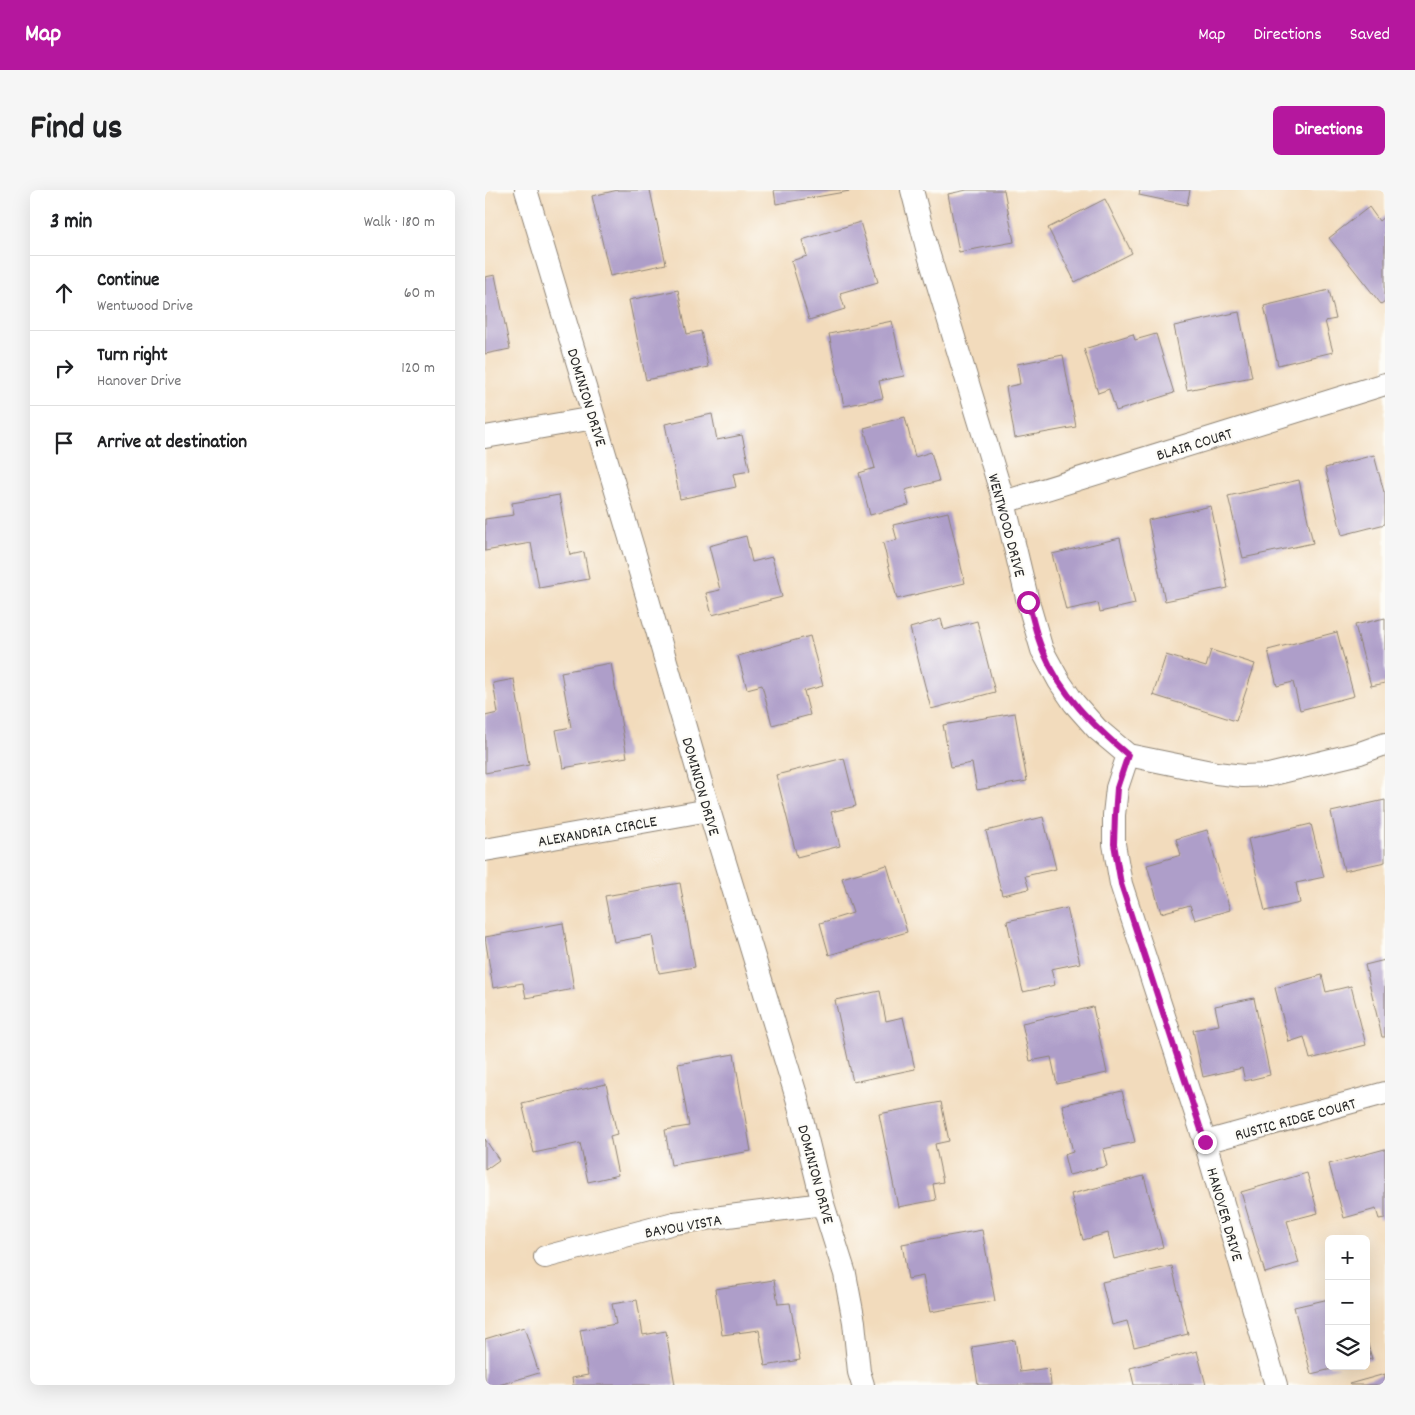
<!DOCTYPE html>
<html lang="en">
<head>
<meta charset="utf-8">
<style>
  :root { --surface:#fff; --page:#f6f6f6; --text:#202124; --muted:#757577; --line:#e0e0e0; --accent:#b5179e }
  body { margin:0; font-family:Dekko,sans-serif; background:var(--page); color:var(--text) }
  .controls { position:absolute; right:15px; bottom:15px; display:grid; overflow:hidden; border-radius:8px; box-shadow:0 5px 20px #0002 }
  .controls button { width:45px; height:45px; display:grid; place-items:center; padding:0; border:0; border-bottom:1px solid var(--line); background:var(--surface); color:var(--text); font:25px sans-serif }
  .stop { position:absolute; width:15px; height:15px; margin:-11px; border:4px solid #b5179e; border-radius:50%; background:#fff }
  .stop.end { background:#b5179e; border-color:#fff; box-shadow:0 1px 5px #0008 }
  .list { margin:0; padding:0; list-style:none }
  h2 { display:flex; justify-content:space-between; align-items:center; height:65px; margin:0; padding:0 20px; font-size:21px }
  h2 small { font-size:16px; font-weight:400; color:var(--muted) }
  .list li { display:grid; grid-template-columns:32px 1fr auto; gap:15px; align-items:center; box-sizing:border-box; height:75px; padding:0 20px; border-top:1px solid var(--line) }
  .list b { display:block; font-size:19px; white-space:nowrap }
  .list p { margin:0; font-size:16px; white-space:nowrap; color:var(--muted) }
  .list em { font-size:16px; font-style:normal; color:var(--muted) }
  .icon { flex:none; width:28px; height:28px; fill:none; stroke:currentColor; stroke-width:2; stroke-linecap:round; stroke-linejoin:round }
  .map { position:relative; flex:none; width:900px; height:1195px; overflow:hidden; border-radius:8px }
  header { display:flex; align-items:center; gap:30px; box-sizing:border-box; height:70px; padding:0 25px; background:var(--accent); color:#fff }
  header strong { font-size:24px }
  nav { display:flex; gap:28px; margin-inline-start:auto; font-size:18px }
  .intro { display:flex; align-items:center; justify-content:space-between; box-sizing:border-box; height:120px; padding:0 30px }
  h1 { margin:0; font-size:35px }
  .button { padding:12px 22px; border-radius:8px; background:var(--accent); color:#fff; font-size:18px; font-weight:700 }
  main { display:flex; gap:30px; padding:0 30px }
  aside { flex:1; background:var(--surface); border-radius:8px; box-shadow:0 5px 20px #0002 }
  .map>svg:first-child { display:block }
</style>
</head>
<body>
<header>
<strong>Map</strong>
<nav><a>Map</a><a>Directions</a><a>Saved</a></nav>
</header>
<div class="intro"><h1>Find us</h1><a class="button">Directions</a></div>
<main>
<aside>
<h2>3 min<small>Walk · 180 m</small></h2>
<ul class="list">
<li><svg class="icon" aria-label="ahead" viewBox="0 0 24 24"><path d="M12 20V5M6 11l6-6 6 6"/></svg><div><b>Continue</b><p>Wentwood Drive</p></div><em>60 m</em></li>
<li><svg class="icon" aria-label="right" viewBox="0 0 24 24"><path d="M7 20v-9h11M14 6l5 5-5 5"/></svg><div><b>Turn right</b><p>Hanover Drive</p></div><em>120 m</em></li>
<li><svg class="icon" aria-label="arrive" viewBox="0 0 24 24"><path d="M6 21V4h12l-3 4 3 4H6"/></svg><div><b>Arrive at destination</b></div></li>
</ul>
</aside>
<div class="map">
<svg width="900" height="1195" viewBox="0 0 900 1195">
  <rect width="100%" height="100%" fill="#fdfcf7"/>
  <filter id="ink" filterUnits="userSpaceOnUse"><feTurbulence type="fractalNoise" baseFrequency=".02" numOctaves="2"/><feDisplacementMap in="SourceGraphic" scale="10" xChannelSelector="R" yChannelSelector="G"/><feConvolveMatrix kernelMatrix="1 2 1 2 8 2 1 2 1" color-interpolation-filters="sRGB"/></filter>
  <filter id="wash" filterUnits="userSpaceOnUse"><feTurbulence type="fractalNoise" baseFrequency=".0096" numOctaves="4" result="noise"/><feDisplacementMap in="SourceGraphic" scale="20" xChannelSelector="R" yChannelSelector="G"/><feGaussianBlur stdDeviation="1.12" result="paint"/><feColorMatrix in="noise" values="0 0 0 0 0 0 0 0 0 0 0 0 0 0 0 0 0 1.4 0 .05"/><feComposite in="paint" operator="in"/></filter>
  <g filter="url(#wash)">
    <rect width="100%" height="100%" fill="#f2dbbc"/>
    <g id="blocks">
      <path fill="#ae9ec9" d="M133,0H165L181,74L125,86L107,6Z
        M289,0H365V1L291,14Z
        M482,0H519L529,52L474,62L463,4Z
        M655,0H705L702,15L654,5Z
        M620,9L647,63L590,92L563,38Z
        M884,17L894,31L900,26V111L896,114L844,48Z
        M375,32L393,92L355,103L360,119L324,130L306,71L322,66L317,50Z
        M10,85L25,159L0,164V87Z
        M193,100L202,144L216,141L223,177L161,190L144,110Z
        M844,100L851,129L840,131L848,162L793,175L779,116Z
        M754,122L767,187L702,200L689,136Z
        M407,131L419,186L394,191L398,208L359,216L344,144Z
        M648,144L650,150L671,144L689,203L631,221L624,199L613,203L599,159Z
        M578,165L591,237L530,248L521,197L535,194L532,174Z
        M227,224L232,250L257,245L265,281L248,284L251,297L195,309L180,234Z
        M420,227L430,267L446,262L454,291L420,300L424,315L385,325L374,283L390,278L379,238Z
        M889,265L899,302H900V334L857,345L840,278Z
        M814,290L828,353L758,368L743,306Z
        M74,305L85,365L99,362L104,389L54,398L46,353L0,361V329L29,325L27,313Z
        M726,316L743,398L680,411L663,330Z
        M463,322L480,393L412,409L398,353L412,350L408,335Z
        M261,346L267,372L287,367L297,407L227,425L221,403L235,400L224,356Z
        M635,348L650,414L615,422L613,413L581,420L567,364Z
        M900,428V493L886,496L870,435Z
        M456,429L459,440L492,431L510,502L446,519L425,438Z
        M852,442L869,506L815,520L808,492L792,496L783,460Z
        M325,446L338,496L319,501L325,525L287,535L277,495L262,499L253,466Z
        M726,460L770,474L751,531L668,505L681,465L721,477Z
        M126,473L142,567L78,578L71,540L86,537L76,482Z
        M29,489L44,575L0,583V526L13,523L8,493Z
        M530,523L542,591L492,600L487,573L466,577L458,535Z
        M359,568L371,616L346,622L355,656L312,667L291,585Z
        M900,610V672L859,681L846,622Z
        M558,627L571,679L540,686L544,699L517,705L501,641Z
        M826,634L839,687L811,693L815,713L780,721L763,649Z
        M722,640L745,720L710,730L705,715L676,723L662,675L696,665L691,649Z
        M402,675L422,742L344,765L335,733L368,723L357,688Z
        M195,693L210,777L174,783L167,745L129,752L120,706Z
        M582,718L595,773L566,779L570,795L538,802L522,731Z
        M78,733L89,799L41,808L38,793L8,798L0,747Z
        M900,770V847H897L880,775Z
        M837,785L841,802L866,796L881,855L825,869L819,847L804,852L790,798Z
        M395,801L401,831L418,827L430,879L368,892L350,810Z
        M769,808L785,885L760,891L757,878L718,887L708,840L734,835L730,816Z
        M608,817L622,883L572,894L566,867L545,871L537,833Z
        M249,864L266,961L186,975L180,940L204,936L193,874Z
        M121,894L132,944L125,946L133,985L103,992L95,953L49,963L37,913Z
        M637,901L650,952L618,959L622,976L584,985L579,965L588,962L577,915Z
        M456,912L464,951L450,954L458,992L448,994L451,1010L413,1017L394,924Z
        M0,949L14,970L0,980Z
        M900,959V1028L894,1029L891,1019L859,1028L844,974Z
        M822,983L833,1023L802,1031L814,1073L780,1083L756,1002Z
        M659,986L678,1057L629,1069L623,1043L598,1050L586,1004Z
        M497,1040L510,1111L445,1122L438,1086L423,1089L417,1054Z
        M687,1076L703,1144L649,1157L642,1131L627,1135L617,1092Z
        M289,1090L293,1114L305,1113L315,1170L280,1176L274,1140L237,1145L230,1099Z
        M844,1109V1176L855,1177L826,1184L809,1117Z
        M152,1110L158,1145L181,1141L190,1195H88L87,1188L103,1185L95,1140L131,1134L127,1114Z
        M39,1137L54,1183L14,1195H0V1149Z
        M881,1147L887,1169L881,1170Z
        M530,1150L535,1182L564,1178L566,1195H493L487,1157Z
        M712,1161L721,1195H649L645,1178Z
        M900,1184V1195H865L864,1194Z"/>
    </g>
  </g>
  <g filter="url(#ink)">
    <use href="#blocks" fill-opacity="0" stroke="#8e8374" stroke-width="1"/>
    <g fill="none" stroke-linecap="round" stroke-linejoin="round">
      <g stroke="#8e8374" stroke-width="24">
        <path id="minor" d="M41,0L151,368L224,620L312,908L338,1014L360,1084L369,1132L374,1182L378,1195
          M427,0L443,62L519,312L543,412L557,460L574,491L589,513L612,539L643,565L731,583L758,586L784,585L875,563L900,554
          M0,247L109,228
          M519,312L900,194
          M643,565L632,598L629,625V654L636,694L720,952L791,1195
          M0,660L224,620
          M720,952L900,903
          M60,1067L189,1033L338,1014"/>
      </g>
      <use href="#minor" stroke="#fff" stroke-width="22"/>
    </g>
  </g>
  <g fill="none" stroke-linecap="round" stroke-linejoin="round" filter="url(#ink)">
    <path stroke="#b5179e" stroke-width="6" d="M543,412C548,428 551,446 558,461C576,505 608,535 643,565L632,598L630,625L629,654L636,694L720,952"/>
  </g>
  <g text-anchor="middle" stroke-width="4.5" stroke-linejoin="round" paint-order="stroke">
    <g font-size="16" fill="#2b2b2b" stroke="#fdfcf7">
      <text transform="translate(103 207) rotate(73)" y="6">DOMINION DRIVE</text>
      <text transform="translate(709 253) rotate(-17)" y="6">BLAIR COURT</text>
      <text transform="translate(523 335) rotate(75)" y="6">WENTWOOD DRIVE</text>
      <text transform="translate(217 596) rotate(74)" y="6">DOMINION DRIVE</text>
      <text transform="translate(112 640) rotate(-10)" y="6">ALEXANDRIA CIRCLE</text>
      <text transform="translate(810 928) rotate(-15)" y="6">RUSTIC RIDGE COURT</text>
      <text transform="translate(332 984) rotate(75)" y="6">DOMINION DRIVE</text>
      <text transform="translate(741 1024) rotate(74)" y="6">HANOVER DRIVE</text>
      <text transform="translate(198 1035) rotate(-10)" y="6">BAYOU VISTA</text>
    </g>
  </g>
</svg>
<div class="controls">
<button>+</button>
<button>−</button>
<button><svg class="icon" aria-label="layers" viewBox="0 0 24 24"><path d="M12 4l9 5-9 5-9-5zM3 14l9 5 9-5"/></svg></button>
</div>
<div class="stop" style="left:543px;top:412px"></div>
<div class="stop end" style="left:720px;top:952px"></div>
</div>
</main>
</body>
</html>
